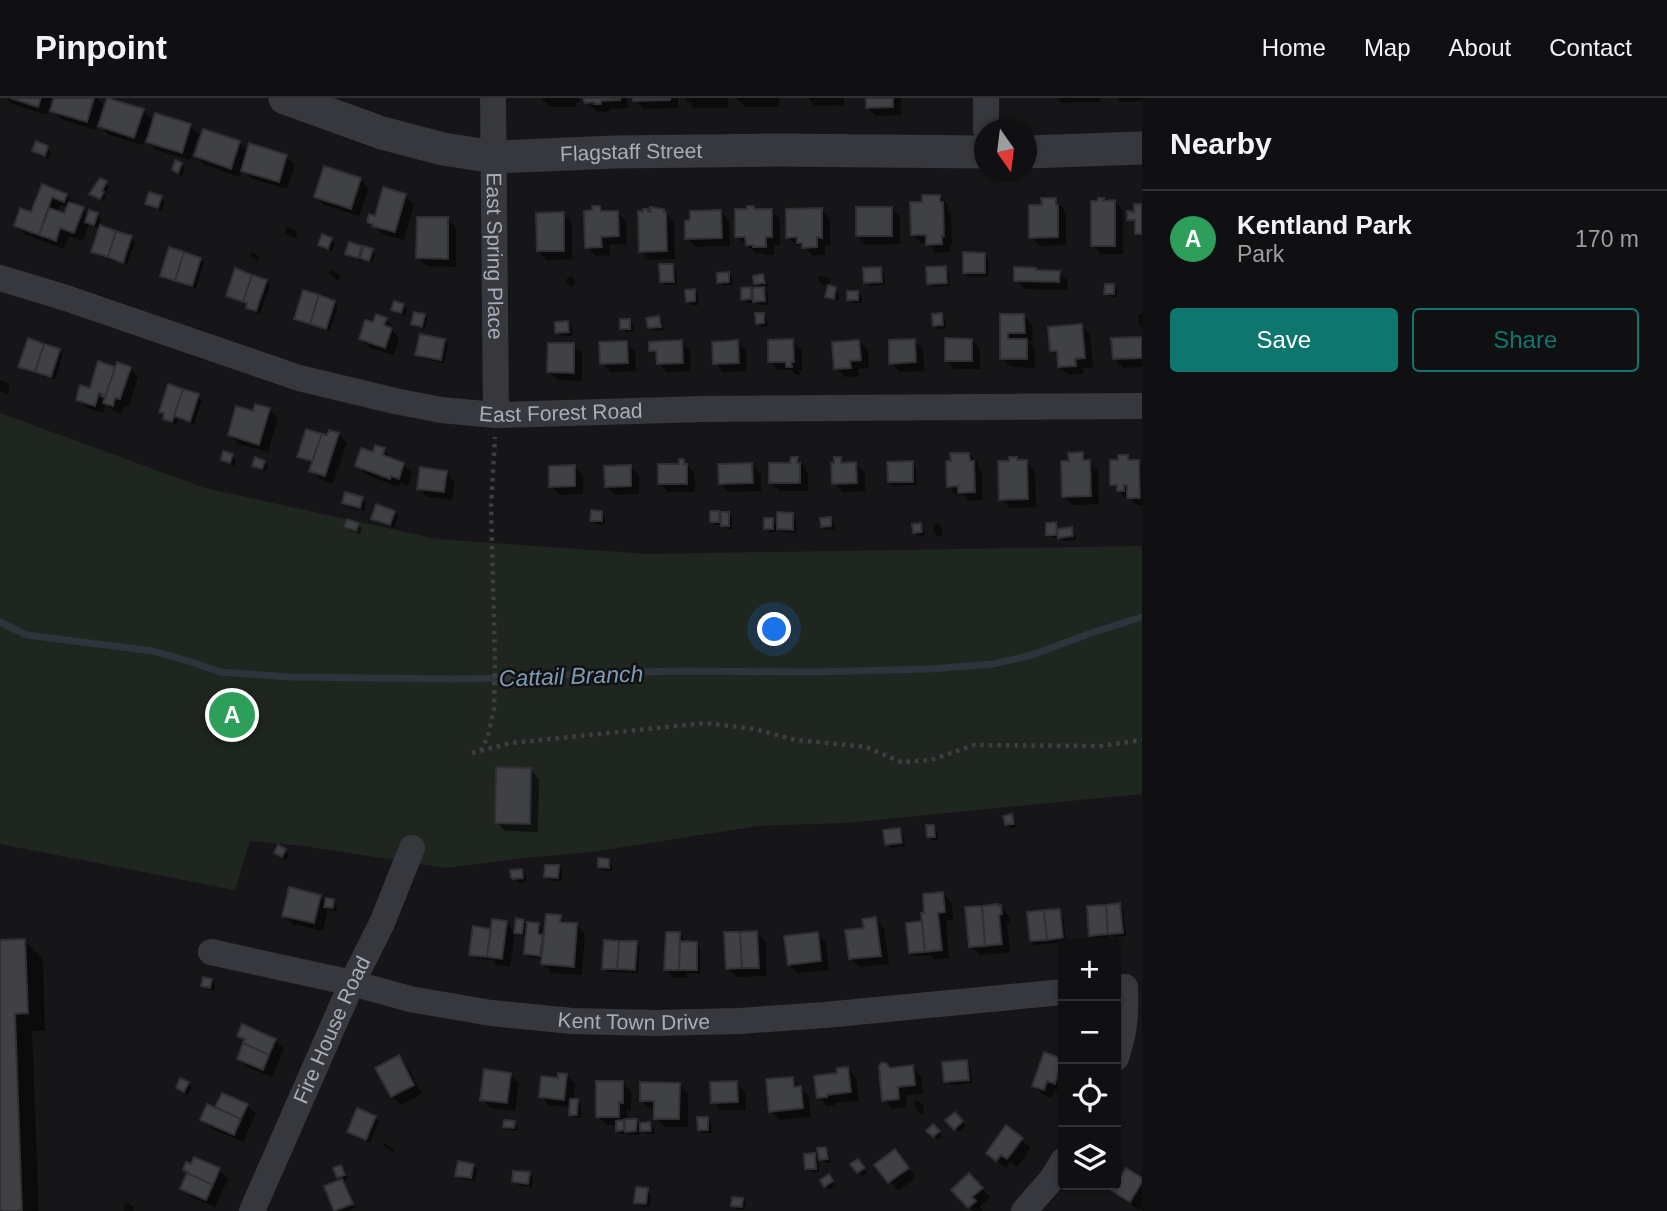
<!DOCTYPE html>
<html lang="en">
<head>
<meta charset="utf-8">
<style>
  :root { --surface:#101012; --page:#19191b; --text:#f1f3f6; --muted:#9c9d9f; --line:#303032; --accent:#0f766e }
  body { margin:0; font-family:Arial,sans-serif; background:var(--page); color:var(--text) }
  .controls { position:absolute; right:21px; bottom:21px; display:grid; overflow:hidden; border-radius:7px; box-shadow:0 2px 5px #0004 }
  .controls button { width:63px; height:63px; display:grid; place-items:center; padding:0; border:0; border-bottom:2px solid var(--line); background:var(--surface); color:var(--text); font:35px sans-serif }
  .compass { position:absolute; left:974px; top:21px; width:63px; height:63px; border-radius:50%; background:var(--surface); box-shadow:0 2px 5px #0004; rotate:166deg }
  .you { position:absolute; left:775px; top:532px; width:24px; height:24px; margin:-18px; border:5px solid #fff; border-radius:50%; background:#1a73e8; box-shadow:0 0 0 10px #1a73e833 }
  .badge { display:grid; place-items:center; width:46px; height:46px; border-radius:50%; background:var(--accent); color:#fff; font-size:23px; font-weight:700 }
  .pin { position:absolute; translate:-50% -50%; border:4px solid #fff; box-shadow:0 2px 7px #0006 }
  .list { margin:0; padding:0; list-style:none }
  h2 { display:flex; justify-content:space-between; align-items:center; height:91px; margin:0; padding:0 28px; font-size:30px }
  h2 small { font-size:23px; font-weight:400; color:var(--muted) }
  .list li { display:grid; grid-template-columns:46px 1fr auto; gap:21px; align-items:center; box-sizing:border-box; height:98px; padding:0 28px; border-top:2px solid var(--line) }
  .list b { display:block; font-size:26px; white-space:nowrap }
  .list p { margin:0; font-size:23px; white-space:nowrap; color:var(--muted) }
  .list em { font-size:23px; font-style:normal; color:var(--muted) }
  .actions { display:flex; gap:14px; padding:21px 28px }
  .actions a { flex:1; padding:16px 0; border:2px solid var(--accent); border-radius:7px; text-align:center; font-size:24px; color:var(--accent) }
  .actions .main { background:var(--accent); color:#fff }
  .icon { flex:none; width:38px; height:38px; fill:none; stroke:currentColor; stroke-width:2; stroke-linecap:round; stroke-linejoin:round }
  .map { position:relative; flex:none; width:1142px; height:1113px; overflow:hidden }
  header { display:flex; align-items:center; gap:42px; box-sizing:border-box; height:98px; padding:0 35px; background:var(--surface); border-bottom:2px solid var(--line) }
  header strong { font-size:33px }
  nav { display:flex; gap:38px; margin-inline-start:auto; font-size:24px }
  main { display:flex }
  aside { flex:1; background:var(--surface) }
  .map>svg:first-child { display:block }
</style>
</head>
<body>
<header>
<strong>Pinpoint</strong>
<nav><a>Home</a><a>Map</a><a>About</a><a>Contact</a></nav>
</header>
<main>
<div class="map">
<svg width="1142" height="1113" viewBox="0 0 1142 1113">
  <rect width="100%" height="100%" fill="#161618"/>
  <path fill="#1e261f" d="M0,315L205,390L437,441L648,456L1142,448V696L845,725L758,728L592,754L523,760L446,770L304,748L250,743L235,792L0,746Z"/>
  <path fill="#0007" fill-rule="evenodd" d="M7,0H52L47,17L12,6Z
    M56,0H97L106,9L143,12L154,24L190,28L199,36L190,62L156,52L145,41L143,47L109,37L97,25L95,32L61,21L52,12Z
    M541,0H579V4H576V9H550Z
    M584,0H627L628,10L609,11V14L596,13Z
    M635,0H678V10L644,11L635,2Z
    M685,0H728V10H694Z
    M736,0H779V9H745Z
    M808,0H844V7L815,8Z
    M867,0H901V17L876,18L867,9Z
    M1057,0H1100V4L1062,5Z
    M1117,0H1142V3L1121,4Z
    M239,44L248,54L286,58L295,67L287,91L252,81L242,71L239,79L205,67L196,58Z
    M47,50L51,54L48,61L38,57L34,53Z
    M181,66L185,70L182,78L174,72Z
    M360,81L369,90L359,118L324,107L316,98Z
    M106,85L109,89L105,97L106,99L104,104L91,95Z
    M43,88L66,97L89,117H97L101,121L99,128L131,140L135,144L127,167L97,157L93,154L101,131L89,126L83,143L69,138L64,151L24,136L16,128L32,116ZM61,107L68,110L65,118L58,115Z
    M405,98L414,107L404,142L383,136L369,124Z
    M940,98L948,107V112L951,115L952,146L950,145V154L936,155L927,145H921L912,136L924,105Z
    M161,100L165,104L162,113L151,109L147,106Z
    M1055,102L1064,111V115L1066,117V147L1040,148L1031,139L1043,108Z
    M1103,102L1106,104H1115L1123,113V156H1101L1093,147Z
    M600,109L605,115H617L626,123L627,146L609,147L610,157L596,158L587,149Z
    M753,110L756,113H771L780,121V147H774V157H763L761,155H756L737,139Z
    M891,110L900,119V146L866,147L858,138Z
    M821,112L830,121V148L825,147V157L813,158L802,147L797,148L788,139Z
    M647,113L650,116L663,113L674,124L675,161L649,162L641,153Z
    M721,114L729,123L730,148L696,149L687,140Z
    M563,116L572,125V161L547,162L538,153Z
    M448,121L456,130V169L427,168L418,159Z
    M287,129L293,131L297,135L296,140L289,138L285,134Z
    M331,141L335,145L332,153L324,151L320,147Z
    M361,150L364,153H372L375,157L372,165L366,163L363,160L362,163L351,159L347,155Z
    M252,154L260,159L258,164L251,158Z
    M985,157L989,161L988,179L968,178L964,174Z
    M200,161L204,165L196,191L165,181L162,178Z
    M672,168L676,172L677,187H665L661,183Z
    M945,170L949,174L950,188L933,189L929,185Z
    M332,171L341,178L338,183L329,176Z
    M880,171L884,175L885,187L870,188L866,184Z
    M1059,175L1068,183L1067,192L1025,191L1016,182Z
    M728,176L732,180V187L723,188L719,184Z
    M571,178L576,185L571,189L565,182Z
    M763,178L767,182L768,189H762L768,195V207H759L757,205H747L743,201L750,191L755,196L762,191L756,185Z
    M819,178L827,179L830,183V190L835,191L839,195L838,203L831,202L827,198L829,188L823,187L819,183Z
    M266,183L270,187L260,216L251,213L248,209V207L232,201L228,197Z
    M1113,188L1117,192V199H1110L1106,195Z
    M694,193L698,197L699,207H692L688,203Z
    M858,194L862,198V205H853L849,201Z
    M334,204L338,208L330,233L300,224L296,220Z
    M403,208L407,212L405,218L397,215L393,211Z
    M1139,216H1142V228L1139,225Z
    M763,217L767,220L768,228L762,229L758,225Z
    M941,217L945,221L946,230L938,231L934,227Z
    M424,218L428,222L425,231L417,229L413,225Z
    M1001,218H1024L1032,227L1033,243H1027L1035,251V270L1011,269L1002,261Z
    M659,220L662,224L664,232L653,233L649,230Z
    M386,221L394,230L393,234L399,240L394,257L370,250L361,241L374,227Z
    M629,223L633,227L634,234H626L622,230Z
    M568,225L572,229V238H561L557,234Z
    M1081,228L1090,236L1093,269L1083,270V276L1069,277L1060,269L1059,260L1052,252Z
    M1142,241V269L1123,270L1114,261Z
    M972,242L980,251V271H955L946,262Z
    M444,243L448,246L444,265L421,260L417,256Z
    M793,243L802,252V272H799L800,277H796L791,272H778L770,263Z
    M915,243L923,252L924,273L900,274L891,265Z
    M681,244L690,253L691,273L667,274L658,265V259L651,252Z
    M737,244L746,253L747,273L723,274L715,265Z
    M859,244L868,252L869,270L858,271L859,278L845,279L836,270Z
    M626,245L635,254L636,273L611,274L602,265Z
    M573,247L582,255V283L558,282L549,274Z
    M59,252L63,256L55,282L24,272L20,268Z
    M99,266L117,271L130,270L138,279L129,309L124,308L121,316L114,313L106,306L103,315L87,310L78,301L91,292Z
    M0,282L6,284L10,288L7,296L0,293Z
    M169,288L198,298L202,302L194,327L178,321L176,327L169,325L165,321L166,318L161,313Z
    M269,312L278,320L268,354L239,346L230,337L254,315Z
    M307,333L328,340L338,336L347,345L333,386L320,381L311,372L314,365L302,362L299,358Z
    M376,349L384,352L393,361V362L403,366L412,375L408,388L400,385L399,389L377,381L366,376L357,367L374,356Z
    M969,356L978,365V369L982,374L983,402L969,403L963,397H957L948,388Z
    M1082,356L1098,373L1099,406L1072,407L1064,398L1070,364Z
    M232,358L236,362L234,368L226,365L223,361Z
    M1128,359L1132,364H1138L1142,368V408H1138L1131,401H1127L1112,386L1120,364Z
    M1017,360L1020,364H1026L1035,373L1036,409L1010,410L1001,401Z
    M797,361L806,370V373L808,375V393H780L771,385L792,367Z
    M840,361L846,366H856L865,375V393L843,394L834,385Z
    M683,363L695,376V394H668L660,385Z
    M264,364L268,368L266,374L258,371L254,367Z
    M912,365L916,369V387L893,388L889,384Z
    M752,367L761,376V393L729,394L720,385Z
    M574,369L583,378V396L560,397L551,388Z
    M630,369L639,377V396L615,397L607,388Z
    M446,375L455,384L452,402L427,399L419,390Z
    M362,401L366,405L364,413L348,409L344,405Z
    M394,414L398,418L394,430L376,424L373,420Z
    M601,414L605,418V427L596,426L592,422Z
    M718,415L723,419L728,416L732,419V431H727L722,427H716L712,423Z
    M792,417L796,421V435L783,434L776,428V434H770L766,430L772,422L779,429Z
    M830,421L834,425L835,431L827,432L823,428Z
    M358,426L362,430L360,436L350,433L346,429Z
    M934,426H938L942,430V438H938L934,434Z
    M1055,426L1059,432L1071,431L1075,435L1076,442L1064,443L1061,440H1052L1048,436Z
    M920,427L924,431L925,437L918,438L914,434Z
    M531,672L539,681L538,734L505,733L496,724Z
    M1011,718L1015,722L1017,729L1010,730L1006,726Z
    M933,729L937,733L938,742L933,743L929,739Z
    M899,731L903,735L905,748L891,750L887,746Z
    M279,750L289,757L286,762L276,755Z
    M608,762L612,766V773H604L600,769Z
    M559,769L562,773V783L550,782L546,778Z
    M522,773L526,777V784L519,785L513,779Z
    M943,796L952,805L953,822L946,823L949,860L935,862L930,857L914,858L910,854L924,825Z
    M320,798L327,805L333,803L337,807L336,813L330,812L328,810L323,833L293,826L284,818Z
    M1120,807L1123,811L1126,838L1115,839L1116,841L1103,829L1101,831L1114,844L1099,845L1091,837Z
    M1001,809L1009,818L1010,825H1007L1010,854L980,857L971,849Z
    M1060,813L1063,817L1066,844L1035,847L1031,843Z
    M560,819L567,826L577,827L585,836L582,877L552,875L543,866L544,861L529,859L525,855L527,839L520,838L516,834L523,823L529,828L538,826L542,830L541,838L545,842Z
    M876,821L884,830L889,866L860,869L851,861L866,832Z
    M506,825L515,834L510,869L497,867L492,862L475,860L471,856L492,833Z
    M757,835L766,844L767,878L737,879L728,871Z
    M679,836L688,845H696L700,849V876L687,875V880H674L666,872Z
    M817,836L826,845L829,872L798,875L789,866Z
    M25,843L43,861L45,933H32L39,1113H0V844Z
    M636,845L640,849L638,875L608,874L604,870Z
    M211,882L215,886L214,893L207,892L203,888Z
    M239,937L275,942L284,951L272,979L247,969L239,960L246,944Z
    M398,959L407,968L422,996L401,1007L392,998Z
    M1062,963L1063,994L1055,991L1052,1000L1043,997L1034,988Z
    M966,964L970,968L972,985L950,987L946,983Z
    M912,969L921,978L923,996L906,997L907,1009L893,1011L884,1002L891,971Z
    M847,970L856,979L859,1003L835,1005V1007L827,1008L819,999L839,976Z
    M510,977L519,985L515,1013L491,1010L482,1001Z
    M566,977L575,986L573,1003H577L581,1007V1020H575L571,1016V1009L549,1007L541,998Z
    M792,980L809,999L811,1019L780,1022L771,1013Z
    M181,982L192,989L188,997L178,990Z
    M623,985L631,993V1013L627,1012V1023L636,1022L640,1026H650L654,1030V1036H646L640,1030V1037L621,1036L618,1032L617,1027H607L598,1018Z
    M736,985L745,994L746,1012L722,1013L713,1004Z
    M679,986L688,995V1029H665L656,1020V1011H650L642,1003Z
    M223,997L247,1007L256,1016L243,1044L211,1030L202,1021L216,1011Z
    M915,1003H919L923,1007L924,1016L920,1015L916,1011Z
    M955,1016L966,1028L959,1034L948,1022Z
    M375,1019L379,1023L370,1045L353,1038L349,1034Z
    M707,1021L711,1025L712,1035H704L700,1031Z
    M514,1025L518,1029L517,1033L508,1032L504,1028Z
    M933,1028L942,1038L938,1042L929,1033Z
    M1007,1030L1031,1050L1017,1069L1010,1064L1006,1070L988,1055Z
    M384,1045L395,1052L394,1055L383,1047Z
    M825,1051L829,1055L831,1064L825,1065L821,1061Z
    M894,1053L916,1079L898,1093L876,1067Z
    M814,1057L818,1061L819,1074H811L807,1070Z
    M473,1067L477,1071L475,1083L461,1081L457,1077Z
    M853,1067H862L867,1075L862,1078Z
    M341,1069L345,1073L347,1081L342,1083L338,1079Z
    M185,1071L219,1072L228,1081L215,1109L191,1099L182,1090L189,1075Z
    M529,1076L533,1080L532,1089L518,1087L514,1083Z
    M969,1077L990,1099L980,1109L983,1113H973L954,1092Z
    M829,1078L836,1088L829,1091L825,1087Z
    M1142,1082V1107L1139,1112L1123,1101L1114,1093Z
    M342,1083L346,1087L355,1110L348,1113H336L326,1089Z
    M647,1092L651,1096L650,1109L640,1108L636,1104Z
    M742,1101L746,1105L745,1112L737,1111L733,1107Z
    M126,1104L134,1109L133,1113H125L123,1111Z"/>
  <g fill="none" stroke-linecap="round" stroke-linejoin="round">
    <path stroke="#2c353c" stroke-width="7" d="M0,524L27,537L153,553L192,564L220,574L291,579L451,581L525,580L589,575L682,573L812,574L930,571L993,566L1032,557L1094,534L1142,519"/>
  </g>
  <path fill="#404145" stroke="#303034" stroke-width="2" d="M10,0H41L38,9Z
    M54,0H94L87,24L50,13Z
    M107,0L144,11L134,40L98,28Z
    M583,0H620V2L601,3V6H594V4L585,5Z
    M633,0H670V2L633,3Z
    M866,0H893V9L866,10Z
    M155,15L191,26L182,55L146,44Z
    M203,31L240,43L231,71L194,58Z
    M36,43L48,48L45,58L32,53Z
    M249,45L287,57L279,84L241,73Z
    M175,62L182,65L178,75L172,72Z
    M324,68L361,80L351,111L314,99Z
    M100,80L107,83L102,93L104,94L100,101L89,96Z
    M42,86L67,96L64,104L52,99L39,137L14,128L20,110L31,114Z
    M383,89L406,96L395,134L372,128L373,126L367,124L369,116L375,118Z
    M149,94L162,98L158,110L145,106Z
    M922,97H940V104H943L944,138H942V146L926,147V137H911L910,104H922Z
    M1041,100H1056V107H1058V139L1029,140V107H1042Z
    M1098,100H1104L1103,103L1115,102V148H1091V103H1098Z
    M69,104L84,109L74,135L60,130L56,143L39,137L49,110L64,115Z
    M1134,106H1142V136H1135V122H1127V113L1134,114Z
    M592,108H600L601,113H618L619,138L601,139L602,149L585,150L584,113L592,112Z
    M747,108H754V111H772V139H766V149H753V147H746L745,139H735V111H747Z
    M650,109L664,111V114H666L667,153L639,154L638,113L643,114V111H648V114H651Z
    M856,109H892V138H856Z
    M822,110V140L817,139V149L802,150V145H797V139L786,140V111Z
    M89,112L98,115L94,127L85,124Z
    M721,112L722,140L685,141V123L690,122V113Z
    M564,114V153H537L536,115Z
    M417,119H448V161L416,160Z
    M100,127L116,133L108,159L91,154Z
    M116,133L132,138L123,165L108,159Z
    M322,136L332,140L328,151L318,147Z
    M349,144L362,148L358,160L345,156Z
    M364,148L373,151L369,163L360,160Z
    M169,149L184,154L175,183L160,178Z
    M184,154L201,160L192,188L175,183Z
    M963,154L985,155V175H963Z
    M659,166H673L674,184H660Z
    M946,168L947,185L927,186L926,169Z
    M881,169L882,184L864,185L863,170Z
    M1014,169L1036,170V172L1060,173L1059,184L1014,183Z
    M235,170L252,177L243,204L226,198Z
    M729,174V184L717,185V175Z
    M763,176L765,185L754,186L753,178Z
    M252,177L267,182L256,213L246,210L247,205L243,204Z
    M1105,186H1114V196H1104Z
    M828,187L836,189L834,201L825,199Z
    M751,189V201L741,202V190Z
    M764,189L765,203L753,204V190Z
    M695,191V203L686,204L685,192Z
    M303,192L319,197L310,226L294,221Z
    M847,193H858V202H847Z
    M319,197L335,203L326,231L310,226Z
    M394,203L404,206L401,215L391,212Z
    M414,214L425,216L422,229L411,226Z
    M755,215H764V225L756,226Z
    M942,215L943,227L933,228L932,216Z
    M376,216L387,220L384,227L392,230L385,250L359,241L365,222L373,224Z
    M1000,216H1024L1025,235H1008V241H1027V261H1000Z
    M659,218L661,229L648,230L646,220Z
    M620,221H630V231H620Z
    M568,223L569,234L555,235V224Z
    M1082,226L1085,260L1075,261L1076,268L1058,269L1057,253H1050L1048,229Z
    M420,236L445,241L441,262L415,257Z
    M1142,239V260L1113,261L1111,240Z
    M28,240L44,246L35,274L18,269Z
    M945,240L972,241V263H945Z
    M793,241L794,264H791L792,269H786V264H768V242Z
    M915,241L916,264L889,266V242Z
    M682,242L683,265L657,266L656,253H649V244Z
    M738,242L739,265L713,266L712,244Z
    M859,242L861,262L850,263L851,270L834,271L832,244Z
    M627,243L628,265L600,266L599,244Z
    M548,245H574V275L547,274Z
    M44,246L60,251L51,279L35,274Z
    M98,263L115,269L105,300L101,298L102,296L99,295L95,308L76,302L80,287L90,290Z
    M117,264L131,269L120,301L115,300L113,308L103,305Z
    M168,286L183,291L172,324L163,321L164,315L159,314Z
    M183,291L199,296L190,324L174,318Z
    M255,306L270,310L259,347L228,337L236,308L253,313Z
    M306,331L322,336L312,363L297,359Z
    M329,332L339,335L325,378L309,373L322,336L327,337Z
    M375,347L385,350L383,357L404,365L399,381L391,378L390,381L355,368L361,350L373,354Z
    M223,353L233,356L230,365L221,362Z
    M1083,354V362H1090L1091,398L1062,399L1061,363H1069L1068,355Z
    M950,355H969L970,363H974L975,394L958,395V388L947,389L946,363H951Z
    M1118,357H1128V362H1139L1140,400H1127V387H1124V393H1117V387H1110V362H1118Z
    M255,359L265,363L262,371L252,368Z
    M791,359H798L797,365H800V385H769V365H790Z
    M834,359H841V365L856,364L857,385L832,386L831,365H834Z
    M1009,359H1017V362H1027L1028,401L999,402L998,363H1009Z
    M679,361H684V366H687V386H658V366H679Z
    M913,363V384H888L887,364Z
    M752,365L753,385L719,386L718,366Z
    M575,367V388L549,389V368Z
    M631,367V388L605,389L604,368Z
    M420,369L447,373L444,394L417,391Z
    M345,394L363,399L360,410L342,405Z
    M376,406L395,413L390,427L371,421Z
    M591,412L602,413V423H590Z
    M710,413H719V424H710Z
    M721,414H729V428H721Z
    M777,414L793,415V432L777,431Z
    M831,419V428L821,429L820,420Z
    M764,420H773V431H764Z
    M347,421L359,425L356,433L344,429Z
    M1056,424L1057,437H1046V425Z
    M921,425L922,434L913,435L912,426Z
    M1072,429L1073,438L1058,440L1057,431Z
    M496,669L531,670L530,726L495,725Z
    M1012,716L1014,726L1005,727L1003,718Z
    M926,727H934L935,739H927Z
    M900,730L902,745L885,747L883,732Z
    M278,747L286,751L282,759L274,755Z
    M598,760L609,761V770L598,769Z
    M545,767H559L558,780L544,779Z
    M522,771L523,780L513,781V780H511L510,772Z
    M289,789L321,797L314,825L282,818Z
    M943,794L945,814L938,815L942,852L925,854L921,815H924L923,796Z
    M326,800L334,801L333,810L324,809Z
    M1120,805L1123,835L1108,836L1106,807Z
    M998,806V808L1001,807L1002,816L999,817L1002,846L985,848L982,808Z
    M1106,807L1108,836L1089,838L1087,808Z
    M982,808L985,848L969,849L965,809Z
    M1060,811L1063,840L1047,842L1044,812Z
    M1044,812L1047,842L1030,843L1027,814Z
    M546,816L561,817L560,824L577,825L574,869L541,866Z
    M876,819L881,858L849,861L845,832L864,830L862,821Z
    M516,820L524,822L522,836L514,835Z
    M492,821L507,823L502,861L487,859Z
    M922,823L925,854L909,855L906,825Z
    M527,824L539,825L538,836L543,837L540,858L524,856Z
    M473,828L491,831L487,859L469,857Z
    M757,833L759,870H742L740,834Z
    M666,834H680L679,872H664Z
    M724,834H740L742,870L726,871Z
    M818,834L821,863L788,867L784,838Z
    M25,841L28,915L15,916L22,1113H0V842Z
    M25,841L28,915L15,916L22,1113H0V842Z
    M604,842L619,843L617,871H602Z
    M619,843H637L635,872L617,871Z
    M680,843L697,844V872H679Z
    M203,879L212,881L210,890L201,888Z
    M242,926L276,941L269,957L243,945L245,941L237,938Z
    M243,945L269,957L263,972L237,961Z
    M1044,954L1063,961L1055,986L1047,983L1044,992L1032,988Z
    M399,957L414,987L391,999L375,970Z
    M967,962L969,982L944,984L942,964Z
    M881,965H886L890,970L913,967L915,987L898,989L899,1001L882,1003L879,969Z
    M848,969L851,994L827,997V999L817,1000L814,978L837,975V970Z
    M484,971L511,975L507,1005L480,1002Z
    M558,975L567,976L564,1002L539,999L541,978L558,980Z
    M793,979L794,989L801,988L803,1010L769,1014L766,981Z
    M180,980L189,984L184,994L176,990Z
    M596,983H623V1005L619,1004V1019H596Z
    M737,983L738,1004L711,1005L710,984Z
    M640,984L680,985L679,1021H654V1003H640Z
    M222,995L248,1006L241,1021L215,1009Z
    M570,1001H578L577,1017H569Z
    M207,1006L241,1021L234,1037L200,1022Z
    M357,1010L376,1018L366,1042L347,1034Z
    M955,1014L963,1023L954,1032L945,1022Z
    M697,1019H708V1032H698Z
    M625,1021H637L636,1033L625,1034Z
    M504,1022L515,1023L514,1030L503,1029Z
    M624,1022V1032L616,1033V1023Z
    M650,1024L651,1033H640V1025Z
    M933,1026L940,1033L933,1039L926,1033Z
    M1006,1027L1023,1040L1007,1061L1001,1057L996,1063L986,1055Z
    M826,1049L828,1061L819,1062L817,1050Z
    M895,1051L909,1070L888,1085L874,1067Z
    M815,1055L816,1071H805L804,1056Z
    M194,1059L220,1070L213,1087L187,1075L188,1074L183,1072L186,1064L191,1066Z
    M858,1061L865,1070L857,1075L850,1066Z
    M458,1063L474,1066L471,1080L455,1078Z
    M341,1067L345,1077L337,1080L333,1070Z
    M1126,1070L1142,1080V1084L1130,1104L1112,1093Z
    M513,1073L530,1074L528,1086L512,1084Z
    M187,1075L213,1087L206,1102L180,1091Z
    M969,1075L983,1090L972,1099L976,1103L968,1110L951,1092Z
    M829,1076L833,1083L824,1089L820,1082Z
    M342,1081L353,1106L334,1113L324,1088Z
    M636,1089L648,1090L646,1106L634,1105Z
    M732,1099L743,1100L742,1109L731,1108Z"/>
  <g fill="none" stroke-linecap="round" stroke-linejoin="round">
    <path stroke="#3d3f44" stroke-width="4.5" stroke-dasharray="3.5 5" stroke-linecap="butt" d="M481,653L488,638L494,611L495,561L491,408L495,339
      M472,655L511,645L706,625L754,631L796,642L866,649L901,664L931,662L974,647L1101,648L1142,642"/>
    <g stroke="#37383d" stroke-width="26">
      <path id="s1" d="M493,0L496,317"/>
      <path d="M986,32V0"/>
      <path id="s2" d="M0,180L66,200L299,280L395,303L441,312L496,317L702,311L1142,308"/>
      <path id="s3" d="M211,854L352,885L410,901L491,915L572,923L655,925L739,923L825,917L1063,894"/>
      <path d="M1116,960C1125,933 1126,917 1125,889"/>
      <path id="s4" d="M252,1113L352,885L382,825L412,750"/>
      <path d="M1024,1113L1052,1081L1063,1063"/>
    </g>
    <g stroke="#37383d" stroke-width="33">
      <path id="s5" d="M285,0L382,35L443,51L494,59L614,54L776,52L984,54"/>
      <path d="M1026,54L1142,50"/>
    </g>
  </g>
  <g text-anchor="middle" stroke-width="5" stroke-linejoin="round" paint-order="stroke">
    <g font-size="21" fill="#a8adb8" stroke="#111113">
      <text dy="7" stroke="none"><textPath href="#s5" startOffset="355">Flagstaff Street</textPath></text>
      <text dy="7" stroke="none"><textPath href="#s1" startOffset="158">East Spring Place</textPath></text>
      <text dy="7" stroke="none"><textPath href="#s2" startOffset="581">East Forest Road</textPath></text>
      <text dy="7" stroke="none"><textPath href="#s3" startOffset="430">Kent Town Drive</textPath></text>
      <text dy="7" stroke="none"><textPath href="#s4" startOffset="198">Fire House Road</textPath></text>
    </g>
    <g font-size="23" font-style="italic" fill="#7f9bb3" stroke="#111113">
      <text transform="translate(571 578) rotate(-2)" y="8">Cattail Branch</text>
    </g>
  </g>
</svg>
<div class="controls">
<button>+</button>
<button>−</button>
<button><svg class="icon" aria-label="locate" viewBox="0 0 24 24"><circle cx="12" cy="12" r="6"/><path d="M12 2v4M12 18v4M2 12h4M18 12h4"/></svg></button>
<button><svg class="icon" aria-label="layers" viewBox="0 0 24 24"><path d="M12 4l9 5-9 5-9-5zM3 14l9 5 9-5"/></svg></button>
</div>
<svg class="compass" viewBox="-18 -18 36 36"><path d="M0-13l5 13h-10z" fill="#e53935"/><path d="M0 13l5-13h-10z" fill="#9c9d9f"/></svg>
<div class="you"></div>
<div class="pin badge" style="left:232px;top:617px;background:#2e9e5b">A</div>
</div>
<aside>
<h2>Nearby<small></small></h2>
<ul class="list">
<li><span class="badge" style="background:#2e9e5b">A</span><div><b>Kentland Park</b><p>Park</p></div><em>170 m</em></li>
</ul>
<div class="actions"><a class="main">Save</a><a>Share</a></div>
</aside>
</main>
</body>
</html>
